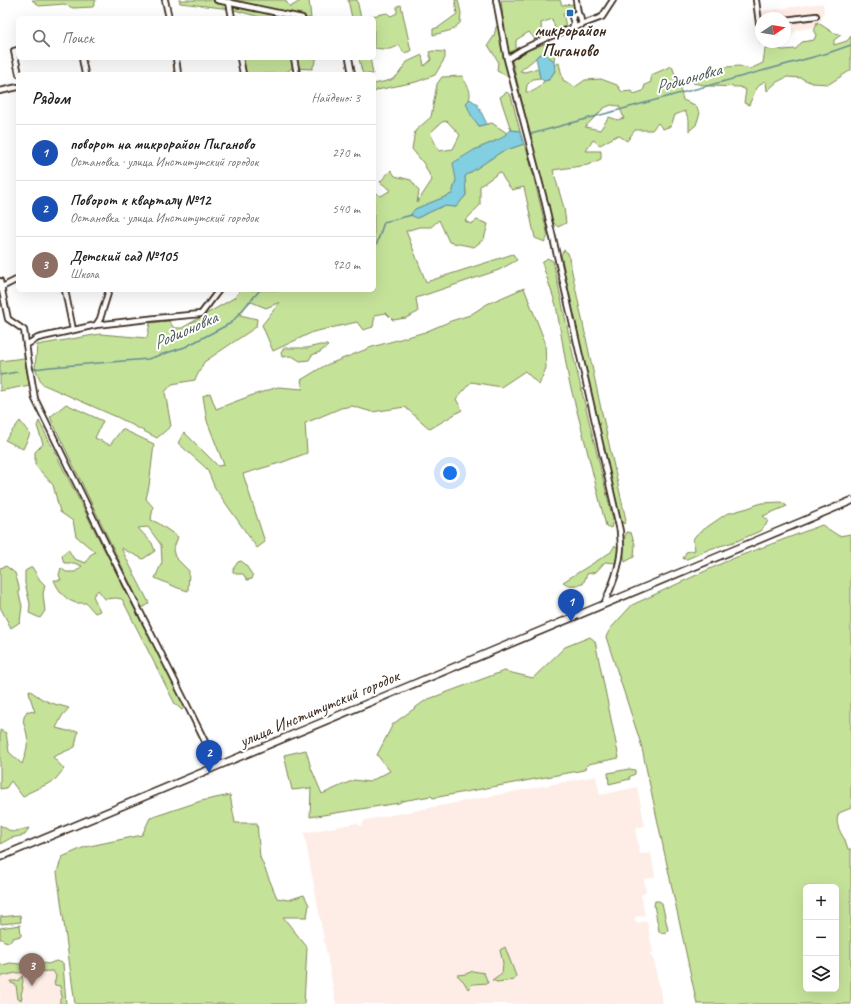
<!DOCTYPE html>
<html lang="ru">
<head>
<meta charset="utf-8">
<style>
  :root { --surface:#fff; --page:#f6f6f6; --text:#202124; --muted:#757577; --line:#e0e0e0; --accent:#b45309 }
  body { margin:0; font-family:Caveat,sans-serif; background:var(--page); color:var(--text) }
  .controls { position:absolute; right:12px; bottom:12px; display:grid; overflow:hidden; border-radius:6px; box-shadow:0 4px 16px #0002 }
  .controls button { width:36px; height:36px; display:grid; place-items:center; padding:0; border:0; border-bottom:1px solid var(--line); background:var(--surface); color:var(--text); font:20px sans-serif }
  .compass { position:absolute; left:755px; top:12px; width:36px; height:36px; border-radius:50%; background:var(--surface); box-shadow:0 4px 16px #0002; rotate:78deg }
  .you { position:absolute; left:450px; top:473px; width:14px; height:14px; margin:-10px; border:3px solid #fff; border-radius:50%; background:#1a73e8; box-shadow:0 0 0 6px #1a73e833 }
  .badge { display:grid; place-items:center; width:26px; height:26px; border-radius:50%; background:var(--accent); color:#fff; font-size:13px; font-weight:700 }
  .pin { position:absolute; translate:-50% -33px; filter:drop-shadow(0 1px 2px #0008) }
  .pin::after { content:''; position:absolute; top:21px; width:14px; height:12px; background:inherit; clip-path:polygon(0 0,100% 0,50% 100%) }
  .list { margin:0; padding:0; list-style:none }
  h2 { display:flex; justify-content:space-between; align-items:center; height:52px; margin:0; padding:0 16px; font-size:17px }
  h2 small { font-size:13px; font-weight:400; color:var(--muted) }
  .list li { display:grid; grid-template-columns:26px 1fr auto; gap:12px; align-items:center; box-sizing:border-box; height:56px; padding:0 16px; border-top:1px solid var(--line) }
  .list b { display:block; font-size:15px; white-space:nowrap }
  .list p { margin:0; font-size:13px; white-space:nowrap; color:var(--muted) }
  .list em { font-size:13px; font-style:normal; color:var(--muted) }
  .icon { flex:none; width:22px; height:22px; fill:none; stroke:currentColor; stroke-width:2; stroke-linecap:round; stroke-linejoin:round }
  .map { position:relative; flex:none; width:851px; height:1004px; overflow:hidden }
  .search { position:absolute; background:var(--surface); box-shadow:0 4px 16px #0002; left:16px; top:16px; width:360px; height:44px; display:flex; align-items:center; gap:10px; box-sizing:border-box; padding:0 14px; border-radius:6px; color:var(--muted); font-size:15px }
  .panel { position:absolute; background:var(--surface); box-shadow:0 4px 16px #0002; left:16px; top:72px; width:360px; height:220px; border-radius:6px }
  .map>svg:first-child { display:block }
</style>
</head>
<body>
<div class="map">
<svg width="851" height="1004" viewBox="0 0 851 1004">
  <rect width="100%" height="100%" fill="#fff"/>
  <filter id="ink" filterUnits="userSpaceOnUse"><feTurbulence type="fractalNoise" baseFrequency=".025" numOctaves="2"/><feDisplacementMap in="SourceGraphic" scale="8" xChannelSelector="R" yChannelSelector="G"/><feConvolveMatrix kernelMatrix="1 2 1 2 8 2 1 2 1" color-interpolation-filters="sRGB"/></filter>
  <g filter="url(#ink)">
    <path fill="#feede7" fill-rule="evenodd" d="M823,3L824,12L819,27L797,30L785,42L759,45L755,12ZM761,18H785V42H761Z
      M596,776L600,795L637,787L645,826L635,828L640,854L651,853L655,877L644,879L646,891L645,893L641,895L645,915L635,917L636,923L647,921L653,953H650L651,957H653L663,1004H336L304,833L356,823L361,826L365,820Z
      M63,963L66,1004H0V968Z"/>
    <path fill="#c5e299" stroke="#80865c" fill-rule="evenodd" d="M32,0H96L93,7L73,8L64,4L39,6Z
      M179,0H285L290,7L302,0H309L311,18H295L292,15L289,18H263L231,9L180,3Z
      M348,0H357L361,18H352Z
      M455,0H458L461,13L460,23L452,30L433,35V29L439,27L457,14Z
      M501,0H560L562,5L576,4V8L567,11L563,14L566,26L556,31L552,19L541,23L542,36L534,38L529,32L516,40V52L505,59L509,77L497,71L498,61L488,45L494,36L496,27L503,19Z
      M401,5L411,51L404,53L399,45C391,51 384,49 374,48V18H362L387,13L391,16L397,13V6Z
      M817,22L832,32L841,35L834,40V45L847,41L851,36V70L829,84L812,83L801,78L787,77L777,82L767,91L766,82L764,81L756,89L749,105L744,103L746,90L740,87L709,86L693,83L692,76L711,70L727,67L739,66L750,69L763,63L764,56L765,48L771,47L783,50L796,49L802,42L814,40L816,35L814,32Z
      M550,42L555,49L554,61L545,54H541L520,71L525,72L538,68L540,78L533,79L527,85L526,92C534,93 540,87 544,81L549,80L555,71L554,65L559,63L563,80L575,87L585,80L601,79L617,85L622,92L632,91L634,94L643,91L645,85L651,82V75L672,66L681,91L683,100L695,105L700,113L696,125L689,131V120L685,111L675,115L671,126L663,129L658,123L652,130H635L627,141L618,135L600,145L593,140L586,151H601V159L588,165L553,170L564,208L566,223L558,227L552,221L528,127L512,60L529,50ZM611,105L619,106L624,118L618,120L609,117L600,130L585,127L604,108Z
      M433,51L445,52V58L435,75L416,82L377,90L374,93V84L391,80L397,76L407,62L422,55L424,66L431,60L429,52Z
      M239,58H317L312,69L292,68L284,74H243Z
      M359,58H370L373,74H364L362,72Z
      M462,76C467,86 475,94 466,104L479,126L492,123L507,133L500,139L474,150L456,180L452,194L415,209L417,218L443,206L456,207L466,195L465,176L501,152L524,144L528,154L548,236L545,242L535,238L524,187L512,190L505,181L500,172L480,186V205L465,221L471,224L477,220L488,224L484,239L474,247L449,242L439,220L431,227H419L406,231L426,282L513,254L517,260L499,270L416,298L418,312L406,318L393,320L386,313L375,315L373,327L363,330L357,322L313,332L273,351L262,325L280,302L266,308L249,301L240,315L257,319L256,327L204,362L195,380L172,384L165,392L171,426L157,438L119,418L42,384L35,368L37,345L100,334L147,338L150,323L169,321L174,328H182L234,298L241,290H374V192L381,196L391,190L380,182L391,170L395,176L411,180L419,191L417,203L432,180L424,164L412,149L415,131L431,117L437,84L442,77ZM447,121L460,135L453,149L439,151L430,133L442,122Z
      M507,92L511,96L520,131L511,130L500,97Z
      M564,250L568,253L600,404L626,520L624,524L618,518L561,255Z
      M547,258L553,261L574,359L613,520L611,528L606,526L583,434L569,381L556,305L542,263Z
      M524,288L545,342L546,368L539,385L525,371L501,387L471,382L456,399L462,410L430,429L405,407L372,412L352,406L341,408L315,419L305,423L307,453L283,462L243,474L265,542L257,548L215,488L207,469L178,443L184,432L218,466L224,465L207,421L203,396L210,393L216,409L250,396L278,387L303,389L301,380L324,366L372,347L425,332L451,321L470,315L487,304Z
      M320,345H327L328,346L320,352L312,355L309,360L300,361L292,356L282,357L281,353L284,348H307Z
      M24,358L30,385L0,391V361Z
      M66,404L103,421L95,438L110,445L122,429L154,444L149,486L146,499L153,507L151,520L158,523L178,537L173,550L175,557L189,571L188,591L178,588L155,578L162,562L161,545L148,527L138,528L152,543L155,551L143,559L121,548L149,603L142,608L50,417Z
      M20,421L30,434L23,449L5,440Z
      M39,421L132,604L185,706L182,710L175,704L122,599L116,598L105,599L98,590L93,596L100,611L95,613L86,603C83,603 79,603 76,603C65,600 58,590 54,580H61L59,575L61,568L66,572H75L82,566L74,563H64L62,556L68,549L74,559L86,563L90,555L95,552L76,536L73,521L60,512L53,485L35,465V452L43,444L37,426Z
      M781,502L787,506L763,516L768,520L766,525L760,531L737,541L710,549L687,559H683L686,552L695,550L693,539L697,534L726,514L748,508L761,503Z
      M822,525L839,536L851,534V808L839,813C834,822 840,832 845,840C846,843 847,846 848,849H851V1004H697L641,744L606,637L610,629L632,605L729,560ZM806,887H836V989H806Z
      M627,532L631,533L635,544L634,557L625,562C623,553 622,540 627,532Z
      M615,545L618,549L616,563L605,562L596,572L587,574L583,584C576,585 569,587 563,582L611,552Z
      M241,561L245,564L253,576L252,579L247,580L243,574H236L233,572V569L238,562Z
      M6,566L15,573L19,587V594L22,606L20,622L11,628L0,607V568Z
      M32,567L40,580L45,585L43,594L45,611L40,618L29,613L30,604L25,583V571Z
      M590,637L595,641L619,758L588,764L584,770L433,798L431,796L402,801L399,803L310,817L311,788L292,790L284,755L306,750L311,768L322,794L354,780L369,782L390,771L377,755L393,724L426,700L504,671L533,678L565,647Z
      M29,690L42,699L51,703L69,708L62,716L56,728L68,731H78L75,747L53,757L64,769L54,781L28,793L23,797L11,781L6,788L0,789V730L6,733L9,752L22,764C25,756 29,744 27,735C25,723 20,723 27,711L35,712L30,697Z
      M629,769L635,770V774L629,777L630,779L609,784L608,773Z
      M230,795L235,823H257L260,857L277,898L288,900L304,895L309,905L307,917H283L307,947L304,1004H75L57,872L62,857L85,847L142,835L150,818L201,801Z
      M0,825L12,832L29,828L25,835L11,838L0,844Z
      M655,901H659L662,903L668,930L666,932L662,933L659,931L654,905Z
      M20,915L21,922L1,924L0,917Z
      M20,925L21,936L13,938L10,942L4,941L2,939H0V928Z
      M505,947L516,976L514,980L497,982L492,980L502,973L503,963L500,950Z
      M28,959L31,960L32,962L35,963L39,962L48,964L56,961L63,963L66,1004H59L60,1003V999L62,997L60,986L55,985L54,983L55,981L56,976L53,971C35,972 17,971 0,977V963L3,965L10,963L20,964Z
      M473,971L484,973L488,983L473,984L468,989L464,982L457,975L466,974Z
      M22,976L23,982L22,985L23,988L21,994L22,999L20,1000L18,999L16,985L11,983V981H18Z"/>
    <path fill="#82cfe1" stroke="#668d93" d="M541,54H545L554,61L555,71L548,80L544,81L540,78L536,57Z
      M470,99L477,104L487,124L479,126L471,115L466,103Z
      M511,130L520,131L524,144L501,152L465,176L466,195L456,207L443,206L417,218L410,215L415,209L452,194L456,180L453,163L474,150L500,139Z"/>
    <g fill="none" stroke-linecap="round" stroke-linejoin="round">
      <path stroke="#668d93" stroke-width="1.5" d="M531,134L828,53L851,45
        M374,247L376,246L384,222L412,215
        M34,369L50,367L148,359L185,347L231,323L260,290
        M0,375L17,372"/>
      <g stroke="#3b2a1e" stroke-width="8">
        <path id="minor" d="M165,0L169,18
          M217,0L302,18
          M496,0L507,59
          M576,0L578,14
          M756,0L759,23H761
          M229,2L232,18
          M785,20L816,16
          M572,28L574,23L572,17L575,14H578L580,16L582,25
          M18,50L14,51L19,74
          M82,58L85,74
          M176,58L178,74
          M240,58L243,74
          M294,58L297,74
          M349,58L352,74
          M0,91L18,87
          M0,281L8,319L24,330L28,358L35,399L109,550L186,703L217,766
          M0,288L18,279
          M65,290L73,330
          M96,325L100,319L109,290
          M26,345L38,338L96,325L157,318L201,314L219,290
          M604,604C612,586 620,567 621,547C621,542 620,536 620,531L545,203L507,59L523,49L546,38L602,17L613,0"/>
      </g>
      <g stroke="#3b2a1e" stroke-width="9">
        <path id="tertiary" d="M0,857L851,501"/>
      </g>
      <use href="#minor" stroke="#fff" stroke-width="4.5"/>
      <use href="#tertiary" stroke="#fff" stroke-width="6"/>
    </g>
  </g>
  <rect fill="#1f6fb2" stroke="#fff" stroke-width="1.5" x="566" y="9" width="8" height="8" rx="2"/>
  <g text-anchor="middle" stroke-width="4" stroke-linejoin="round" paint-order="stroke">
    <g font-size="17" font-weight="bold" fill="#3b2a1e" stroke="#fff">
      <text x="570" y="36">микрорайон<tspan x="570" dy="20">Пиганово</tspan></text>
    </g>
    <g font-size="17" fill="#3b2a1e" stroke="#fff">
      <text transform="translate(319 708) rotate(-23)" y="6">улица Институтский городок</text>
    </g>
    <g font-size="18" font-style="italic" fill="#505c58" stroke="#fff">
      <text transform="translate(688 78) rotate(-16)" y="6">Родионовка</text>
      <text transform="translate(185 330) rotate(-24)" y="6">Родионовка</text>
    </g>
  </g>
</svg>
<div class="controls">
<button>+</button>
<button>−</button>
<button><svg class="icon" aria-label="layers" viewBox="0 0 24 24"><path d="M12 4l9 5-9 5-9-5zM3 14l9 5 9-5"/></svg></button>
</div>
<svg class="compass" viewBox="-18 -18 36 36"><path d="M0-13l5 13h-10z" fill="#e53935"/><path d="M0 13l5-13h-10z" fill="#757577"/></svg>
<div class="you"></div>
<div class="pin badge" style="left:571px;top:622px;background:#1a4fb4">1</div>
<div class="pin badge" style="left:209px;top:773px;background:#1a4fb4">2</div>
<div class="pin badge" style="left:32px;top:986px;background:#8d6e63">3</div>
<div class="search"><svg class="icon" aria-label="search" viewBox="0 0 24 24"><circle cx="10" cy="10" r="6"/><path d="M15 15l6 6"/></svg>Поиск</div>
<section class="panel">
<h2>Рядом<small>Найдено: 3</small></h2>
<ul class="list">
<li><span class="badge" style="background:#1a4fb4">1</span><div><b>поворот на микрорайон Пиганово</b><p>Остановка · улица Институтский городок</p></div><em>270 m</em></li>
<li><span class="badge" style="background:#1a4fb4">2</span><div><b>Поворот к кварталу №12</b><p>Остановка · улица Институтский городок</p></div><em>540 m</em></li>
<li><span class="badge" style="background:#8d6e63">3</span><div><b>Детский сад №105</b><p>Школа</p></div><em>920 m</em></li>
</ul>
</section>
</div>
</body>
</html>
